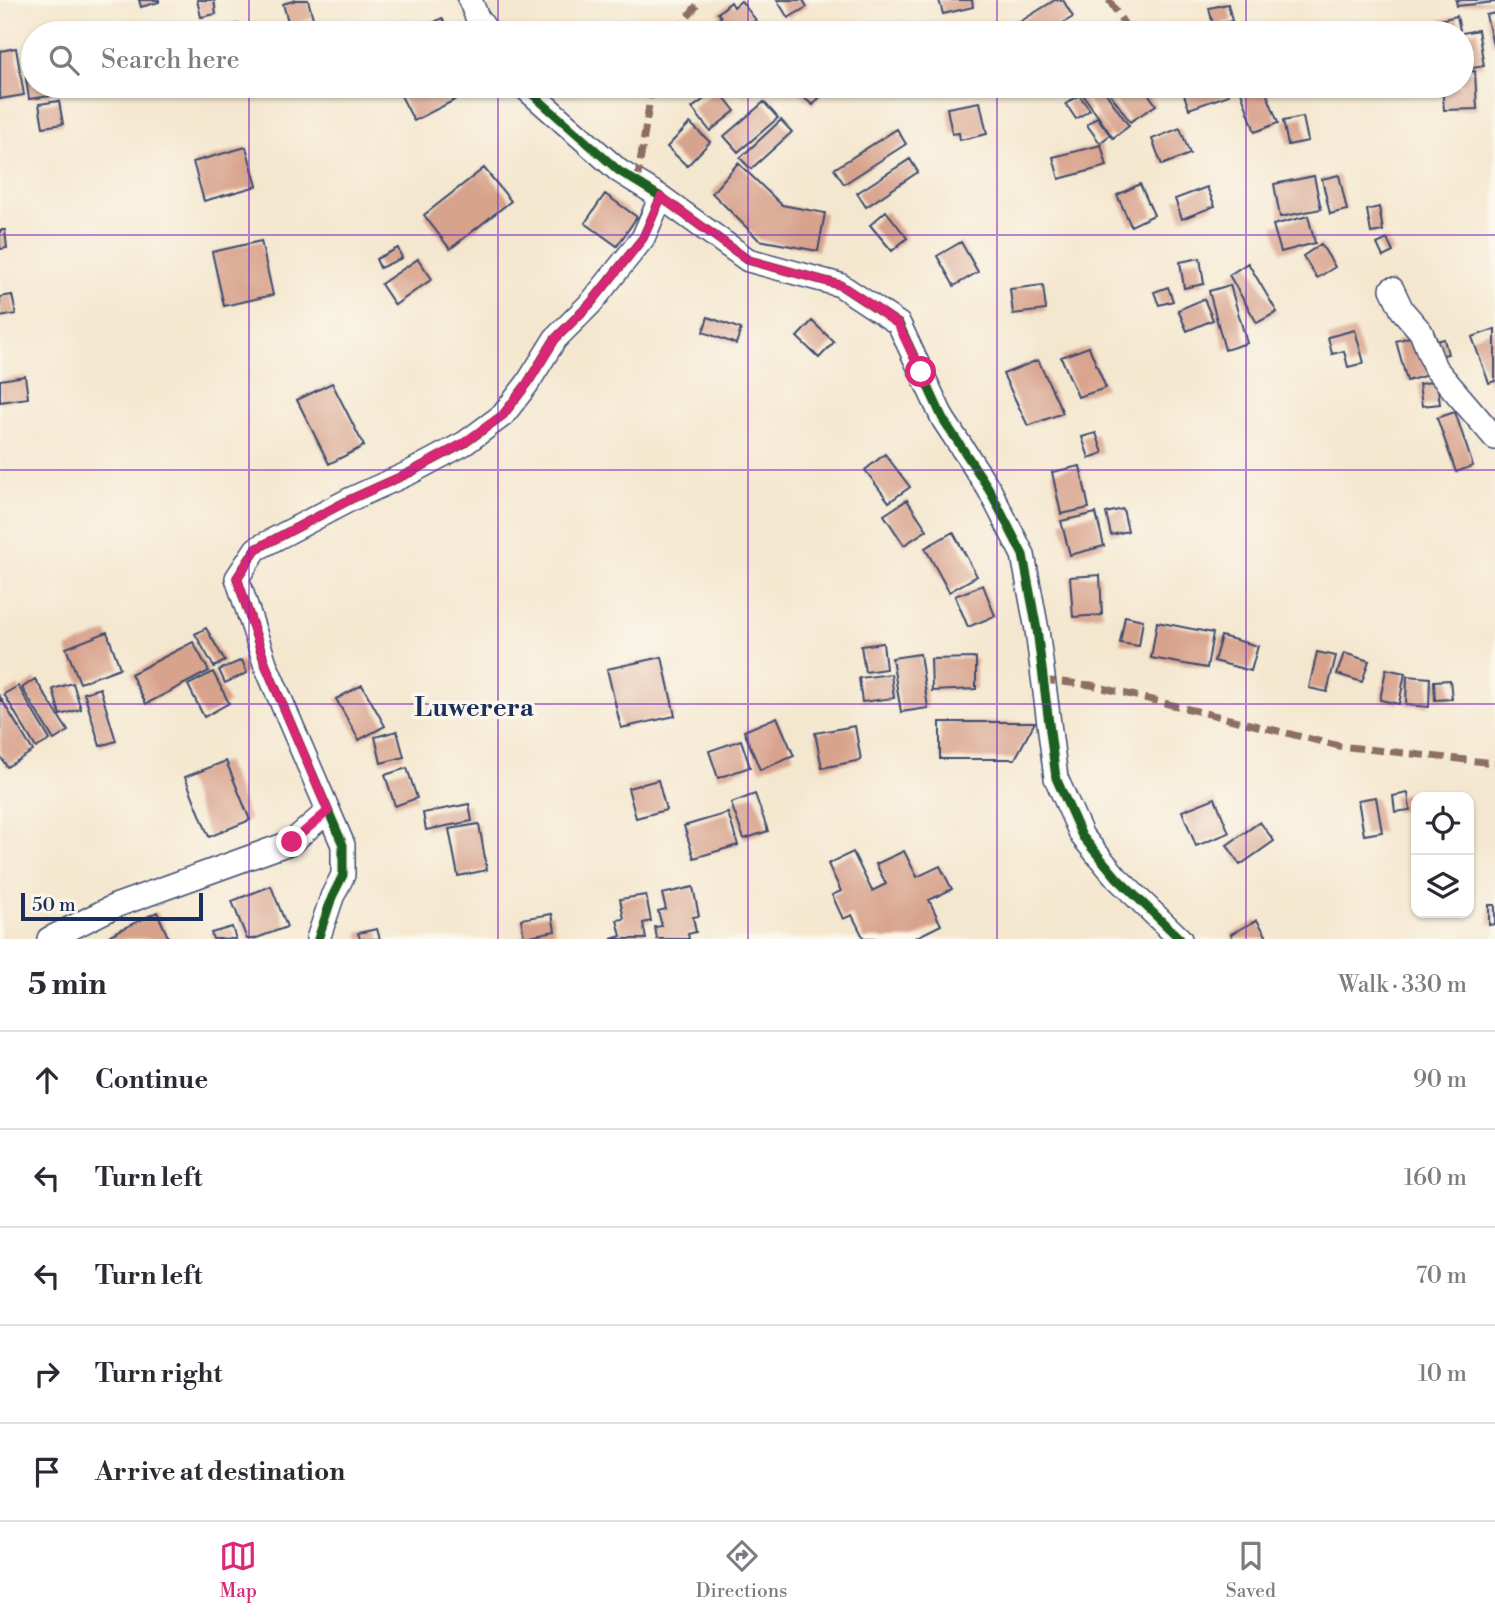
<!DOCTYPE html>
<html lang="en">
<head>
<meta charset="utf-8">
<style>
  :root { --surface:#fff; --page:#f7f7f7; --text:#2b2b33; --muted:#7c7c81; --line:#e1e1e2; --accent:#db2777 }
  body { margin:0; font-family:"Libre Bodoni",serif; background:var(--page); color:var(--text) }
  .controls { position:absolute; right:21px; bottom:21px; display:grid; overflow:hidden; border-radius:14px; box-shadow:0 2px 5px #0004 }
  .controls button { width:63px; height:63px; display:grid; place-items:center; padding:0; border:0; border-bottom:2px solid var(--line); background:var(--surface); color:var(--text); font:35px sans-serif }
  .scale { position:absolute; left:21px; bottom:18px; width:182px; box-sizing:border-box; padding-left:7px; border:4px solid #1b2f5e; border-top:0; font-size:19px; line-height:24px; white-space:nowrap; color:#1b2f5e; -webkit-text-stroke:5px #fbf7ec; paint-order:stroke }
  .stop { position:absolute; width:21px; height:21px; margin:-16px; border:5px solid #db2777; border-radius:50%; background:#fff }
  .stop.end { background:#db2777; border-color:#fff; box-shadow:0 2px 7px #0008 }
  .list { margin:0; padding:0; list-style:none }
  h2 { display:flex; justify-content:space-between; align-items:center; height:91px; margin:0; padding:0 28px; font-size:30px }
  h2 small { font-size:23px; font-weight:400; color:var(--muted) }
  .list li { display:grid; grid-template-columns:46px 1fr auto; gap:21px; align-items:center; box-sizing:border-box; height:98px; padding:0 28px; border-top:2px solid var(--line) }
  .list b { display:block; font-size:26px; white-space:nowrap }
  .list em { font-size:23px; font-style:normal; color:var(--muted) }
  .icon { flex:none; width:38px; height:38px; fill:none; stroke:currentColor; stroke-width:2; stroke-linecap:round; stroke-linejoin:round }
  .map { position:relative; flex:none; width:1495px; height:939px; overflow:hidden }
  .search { position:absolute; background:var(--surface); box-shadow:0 2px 5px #0004; left:21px; right:21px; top:21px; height:77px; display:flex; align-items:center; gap:18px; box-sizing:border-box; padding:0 24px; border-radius:38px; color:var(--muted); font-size:26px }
  .sheet { height:581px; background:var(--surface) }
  nav { display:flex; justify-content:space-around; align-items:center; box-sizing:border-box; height:98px; border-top:2px solid var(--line); background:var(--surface); font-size:19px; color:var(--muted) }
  nav a { display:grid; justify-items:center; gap:4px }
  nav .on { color:var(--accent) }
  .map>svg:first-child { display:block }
</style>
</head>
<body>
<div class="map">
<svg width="1495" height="939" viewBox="0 0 1495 939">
  <rect width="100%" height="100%" fill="#fbf7ec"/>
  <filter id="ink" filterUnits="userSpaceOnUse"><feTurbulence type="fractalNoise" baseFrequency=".0143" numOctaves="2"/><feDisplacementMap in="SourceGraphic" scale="14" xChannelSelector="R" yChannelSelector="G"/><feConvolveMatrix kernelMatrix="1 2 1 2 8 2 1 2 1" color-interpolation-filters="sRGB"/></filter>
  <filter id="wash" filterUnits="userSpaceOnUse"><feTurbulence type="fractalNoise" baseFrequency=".00686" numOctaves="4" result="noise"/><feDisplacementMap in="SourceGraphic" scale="28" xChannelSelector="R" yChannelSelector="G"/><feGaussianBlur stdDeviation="1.57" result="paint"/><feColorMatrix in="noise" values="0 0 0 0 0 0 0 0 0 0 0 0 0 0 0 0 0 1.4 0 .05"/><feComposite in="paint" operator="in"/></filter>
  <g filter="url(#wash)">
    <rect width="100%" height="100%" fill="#f4e7cf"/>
    <g id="blocks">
      <path fill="#d8a38d" d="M139,0H159V2L141,7Z
        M197,0H214L216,14L201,17Z
        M296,0H308L313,18L289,25L283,4Z
        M777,0H803L807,7L788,18Z
        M939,0H972L973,7L943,14Z
        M1055,0H1063L1073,17L1046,33H1024L1018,23Z
        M1456,0H1495V2L1457,6Z
        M741,1L756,20L740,33H721L713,23L721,17L718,13L731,2L734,7Z
        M1228,4L1232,21L1213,25L1209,8Z
        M1495,13V45H1493L1486,15Z
        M1457,16L1460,30L1442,33L1439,20Z
        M442,18L450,33H414Z
        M238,24L239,33H220L219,27Z
        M111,25L113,33H75V32Z
        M1224,26L1227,33H1202Z
        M1478,30L1484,66L1462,70V33Z
        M16,48L24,95L0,99V51Z
        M1475,71L1477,109L1444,110L1442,86H1462V72Z
        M33,77V86H50L51,96L29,99L26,78Z
        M396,86H477L478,88L414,121Z
        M735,86H754L744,95Z
        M804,86H829L813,105L798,93Z
        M1077,86H1101L1129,126L1113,138Z
        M1105,86H1143L1156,105L1130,122Z
        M1181,86H1226L1229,95L1189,109Z
        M1239,86H1264L1278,123L1255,132Z
        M718,89L735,111L710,131L692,108Z
        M1079,95L1090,110L1076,119L1066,104Z
        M59,101L63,124L43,127L39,104Z
        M764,102L778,118L738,152L724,136Z
        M980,102L987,134L960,140L959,133L952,134L947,108Z
        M1097,117L1110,135L1100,143L1087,125Z
        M1303,117L1308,141L1288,145L1283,121Z
        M781,120L792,132L751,169L740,158Z
        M690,123L710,142L687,166L667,147Z
        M1180,128L1190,154L1162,165L1152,139Z
        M897,129L906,144L844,184L834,169Z
        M1101,145L1107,166L1059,179L1053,157Z
        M246,147L257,186L204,201L193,162Z
        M910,159L918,172L866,207L857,193Z
        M738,163L782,205L825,213L818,251L759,240L712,193Z
        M484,168L511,201L450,249L424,215Z
        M1339,175L1347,210L1330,214L1322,179Z
        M1314,176L1321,209L1280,217L1274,184Z
        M1140,184L1154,215L1131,226L1117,195Z
        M1207,187L1215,206L1182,219L1175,199Z
        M605,194L637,217L617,246L585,223Z
        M1379,207L1383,231L1371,233L1367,210Z
        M886,211L907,238L892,251L870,225Z
        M1308,216L1315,243L1281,252L1273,225Z
        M0,230H5L7,248L0,249Z
        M1387,239L1393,252L1383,257L1377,244Z
        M261,241L273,295L224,306L212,252Z
        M961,242L978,272L954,286L937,256Z
        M1321,244L1335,267L1317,278L1303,256Z
        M398,248L402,258L380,268L376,259Z
        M1200,258L1204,284L1184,288L1180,262Z
        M418,259L432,279L395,305L381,284Z
        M1248,263L1277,312L1257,323L1229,275Z
        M1043,285L1046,310L1013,314L1010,289Z
        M1230,285L1247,343L1225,350L1209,291Z
        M1168,287L1173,301L1159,305L1154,292Z
        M12,295L16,314L0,317V297Z
        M1204,299L1213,320L1187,331L1178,310Z
        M708,317L741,329L736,344L703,332Z
        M812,321L834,342L819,358L797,337Z
        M1495,329V381L1489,383L1472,337Z
        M1355,330L1364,363L1348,367L1344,351L1332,354L1328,337Z
        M1420,334L1431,374L1407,381L1396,341Z
        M1444,339L1448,354L1432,357L1428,343Z
        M1089,347L1106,388L1078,397L1061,357Z
        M1038,360L1063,413L1028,426L1003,374Z
        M25,376L28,398L0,402V380Z
        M1437,381L1440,404L1422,406L1419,384Z
        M332,383L364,446L329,464L297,400Z
        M1455,412L1473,466L1456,472L1437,418Z
        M1096,433L1103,453L1089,458L1082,437Z
        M885,454L910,487L889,502L865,470Z
        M1080,466L1089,508L1061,514L1052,472Z
        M907,500L927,530L904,545L884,515Z
        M1123,509L1128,531L1111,535L1106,513Z
        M1096,513L1104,546L1070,555L1061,521Z
        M953,532L977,576L949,592L925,548Z
        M1100,575L1102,615L1073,617L1070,577Z
        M983,585L995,616L968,627L955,596Z
        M1125,616L1143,620L1139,646L1120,643Z
        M1157,622L1213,633L1207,668L1151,658Z
        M206,628L225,661L214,667L195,634Z
        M107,632L120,668L80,683L66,648Z
        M1221,636L1258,646L1251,671L1214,661Z
        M193,642L209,671L146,704L131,674Z
        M883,643L886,669L865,672L861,646Z
        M1317,652L1336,656L1327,692L1309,688Z
        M1344,653L1369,661L1362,682L1337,674Z
        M920,654L928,708L901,712L892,658Z
        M662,657L675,716L621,728L607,669Z
        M976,658V689L932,691L931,659Z
        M242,660L247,673L225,683L219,670Z
        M1386,669L1405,673L1399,704L1380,700Z
        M213,672L229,703L204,717L188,685Z
        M891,674L894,698L862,702L859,678Z
        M1407,676L1430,678L1429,707L1406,705Z
        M35,679L68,731L54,740L22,688Z
        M1450,680L1452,699L1435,700L1434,681Z
        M73,683L81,709L60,715L53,689Z
        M362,685L385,726L359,740L336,699Z
        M18,686L50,740L36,748L4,694Z
        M100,688L116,741L100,746L84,693Z
        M0,697L33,751L7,767L0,756Z
        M777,717L794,756L760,770L744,731Z
        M940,722H1035L1015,759H940Z
        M855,726L861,760L822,768L815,733Z
        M397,731L404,757L381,763L375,737Z
        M741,740L750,767L718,778L709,751Z
        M226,761L250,820L209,837L185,777Z
        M407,768L417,798L395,806L385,775Z
        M658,780L666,810L636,818L628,788Z
        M1408,793L1410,810L1395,812L1393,796Z
        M755,794L768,831L744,839L731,803Z
        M1376,797L1382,832L1364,835L1358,800Z
        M1215,798L1229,833L1196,846L1182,811Z
        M469,804L472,821L426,830L423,813Z
        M728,813L738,845L694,858L684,826Z
        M1260,822L1274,841L1240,865L1227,845Z
        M479,824L487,870L458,876L449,829Z
        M904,851L917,877L940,866L952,889L929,900L941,925L913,939H864L852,915L843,919L832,895L841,891L828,864L853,852L872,891L886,884L876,864Z
        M271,886L287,927L254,939H247L232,901Z
        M693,887L699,916L693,917L696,932L688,934L689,939H657L655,927L662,926L658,911L666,909L662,894Z
        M646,895L651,921L643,923L646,939H611L621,936L617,920L624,919L620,899Z
        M1489,905H1495V924L1489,925Z
        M157,912L169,939H112L110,935Z
        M552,914L555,931L524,937L521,919Z
        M1257,920L1268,939H1233L1231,934Z
        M232,927L236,939H213L211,933Z
        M377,929L380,939H360L358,933Z"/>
    </g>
  </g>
  <g filter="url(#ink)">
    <use href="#blocks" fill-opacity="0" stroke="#3c4b6f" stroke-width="2"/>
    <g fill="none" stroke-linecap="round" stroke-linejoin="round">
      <g stroke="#3c4b6f" stroke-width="26">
        <path id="street" d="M470,0L477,17L488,33
          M523,86L619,171L661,197L748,260L840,285L899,324L943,419L989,489L1023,555L1037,630L1056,778L1082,836L1117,878L1180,939
          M1392,289L1402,310L1421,332L1435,368L1495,438
          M49,939L115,906L292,842L328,811
          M318,939L332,897L343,875V845L266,666L237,578L256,549L351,499L409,473L465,443L503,415L527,384L555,339L591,303L643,238L661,197"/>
      </g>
      <use href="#street" stroke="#fff" stroke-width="23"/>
      <path stroke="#8d6e63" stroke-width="7" stroke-dasharray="14 7" stroke-linecap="butt" d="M1109,0L1130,33
        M675,33L701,0
        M637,182L652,86
        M1041,680L1091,685L1339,746L1495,763"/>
      <g stroke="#fbf7ec" stroke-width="13">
        <path id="cycleway" d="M523,86L619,171L661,197L748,260L840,285L899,324L943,419L989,489L1023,555L1037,630L1056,778L1082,836L1117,878L1180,939
          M318,939L332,897L343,875V845L266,666L237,578L256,549L351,499L409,473L465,443L503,415L527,384L555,339L591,303L643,238L661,197"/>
      </g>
      <use href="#cycleway" stroke="#1b5e20" stroke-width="9"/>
    </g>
  </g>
  <g fill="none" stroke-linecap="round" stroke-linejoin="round" filter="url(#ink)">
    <path stroke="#db2777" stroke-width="9" d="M292,842L328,811L266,666L237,578L256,549L351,499L409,473L464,443L503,415L527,384L555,339L591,303L643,238L661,197L748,260L840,285L871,305L898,324L921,372"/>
  </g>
  <path fill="none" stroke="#7b2cbf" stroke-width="2" stroke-opacity="0.55" d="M249,0V33M498,0V33M748,0V33M997,0V33M1246,0V33M249,86V939M498,86V939M748,86V939M997,86V939M1246,86V939M0,235H1495M0,470H1495M0,704H1495"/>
  <g text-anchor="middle" stroke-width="7" stroke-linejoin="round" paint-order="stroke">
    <g font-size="26" font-weight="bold" fill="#1b2f5e" stroke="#fbf7ec">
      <text x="474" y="716">Luwerera</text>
    </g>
  </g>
</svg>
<div class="controls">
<button><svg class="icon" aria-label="locate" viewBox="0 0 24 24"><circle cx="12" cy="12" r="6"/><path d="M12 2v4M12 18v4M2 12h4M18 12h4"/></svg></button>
<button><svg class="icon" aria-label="layers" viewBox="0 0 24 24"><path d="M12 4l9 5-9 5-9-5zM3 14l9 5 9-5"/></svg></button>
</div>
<div class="scale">50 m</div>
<div class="stop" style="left:921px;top:372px"></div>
<div class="stop end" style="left:292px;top:842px"></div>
<div class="search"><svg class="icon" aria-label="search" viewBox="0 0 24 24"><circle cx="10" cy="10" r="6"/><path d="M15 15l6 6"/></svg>Search here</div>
</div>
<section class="sheet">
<h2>5 min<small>Walk · 330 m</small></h2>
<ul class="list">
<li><svg class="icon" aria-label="ahead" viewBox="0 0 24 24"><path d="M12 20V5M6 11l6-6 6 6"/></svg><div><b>Continue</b></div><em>90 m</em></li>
<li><svg class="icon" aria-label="left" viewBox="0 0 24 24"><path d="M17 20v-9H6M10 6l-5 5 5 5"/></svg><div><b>Turn left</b></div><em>160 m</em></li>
<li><svg class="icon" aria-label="left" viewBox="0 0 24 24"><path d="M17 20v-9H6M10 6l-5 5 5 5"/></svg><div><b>Turn left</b></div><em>70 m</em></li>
<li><svg class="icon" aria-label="right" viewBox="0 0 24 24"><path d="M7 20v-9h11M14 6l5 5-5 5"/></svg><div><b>Turn right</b></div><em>10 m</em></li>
<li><svg class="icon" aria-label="arrive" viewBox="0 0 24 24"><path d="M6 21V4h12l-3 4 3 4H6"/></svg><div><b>Arrive at destination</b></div></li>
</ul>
</section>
<nav>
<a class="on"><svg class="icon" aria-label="map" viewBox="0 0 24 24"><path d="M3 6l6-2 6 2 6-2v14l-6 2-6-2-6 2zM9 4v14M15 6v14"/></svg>Map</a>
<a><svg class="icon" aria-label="directions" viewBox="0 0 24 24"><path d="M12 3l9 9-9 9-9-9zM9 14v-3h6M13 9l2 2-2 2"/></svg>Directions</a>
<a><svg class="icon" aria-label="saved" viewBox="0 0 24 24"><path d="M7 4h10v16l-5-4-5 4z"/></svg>Saved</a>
</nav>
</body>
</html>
